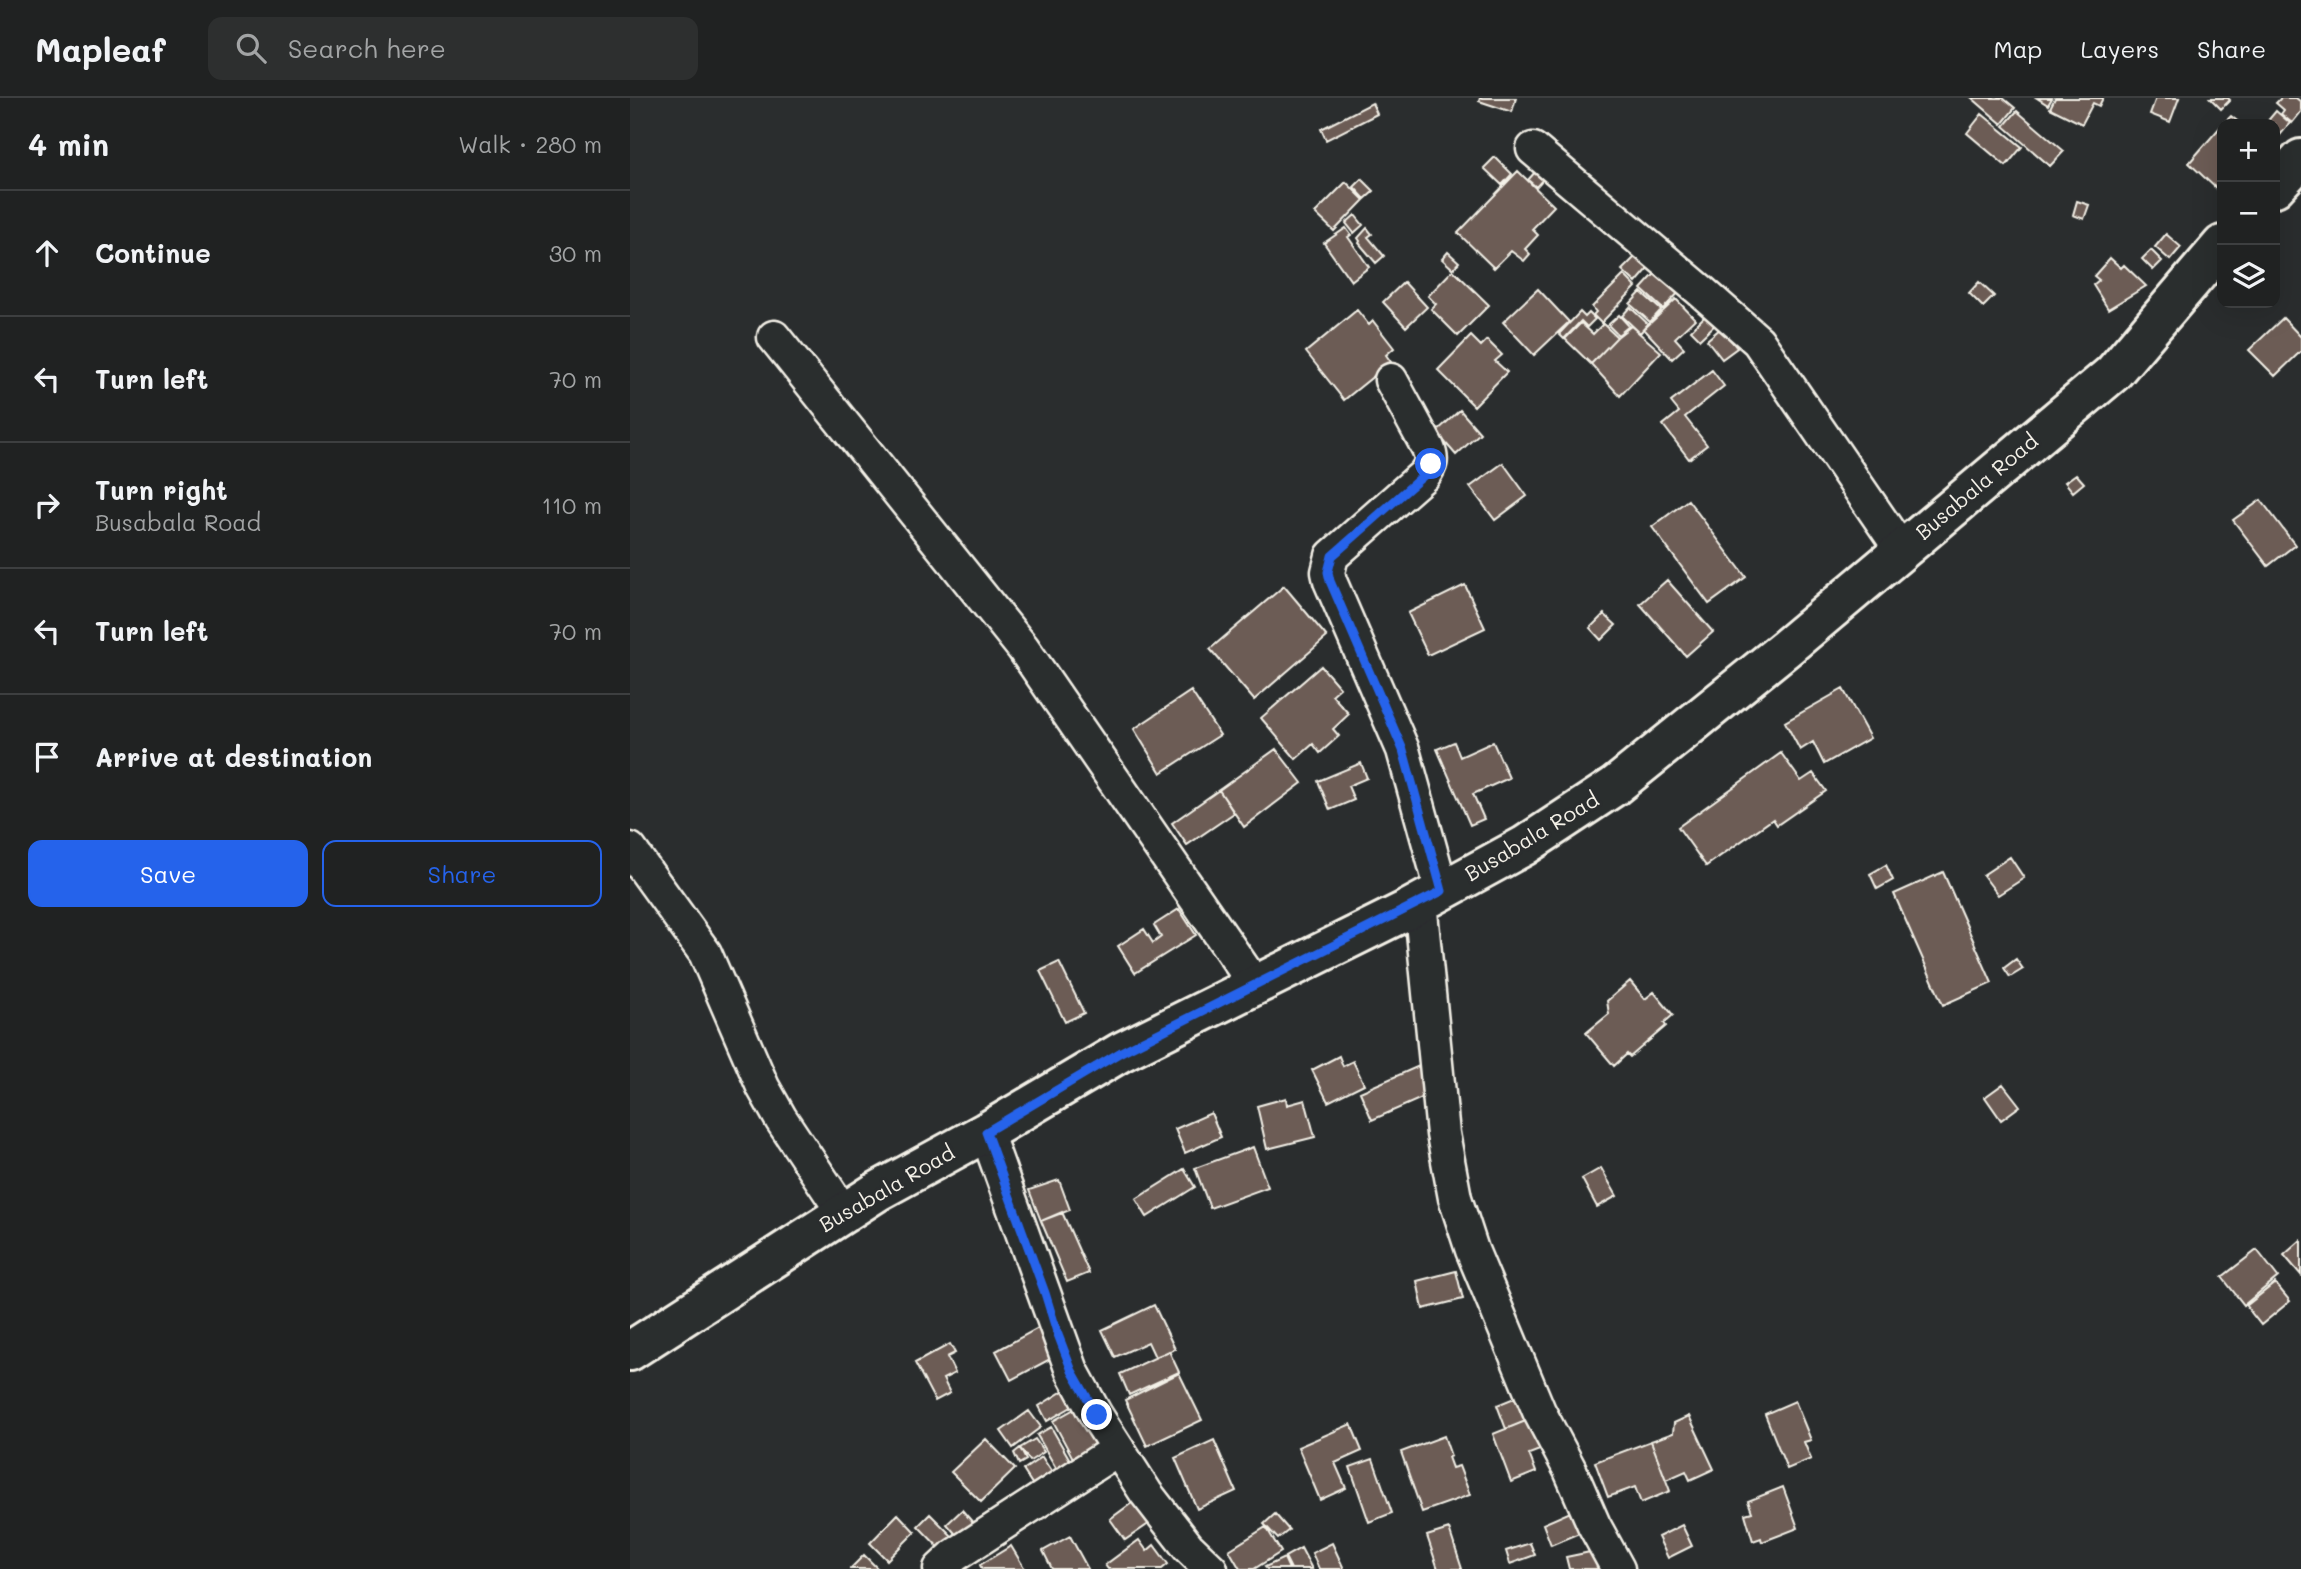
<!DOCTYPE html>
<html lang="en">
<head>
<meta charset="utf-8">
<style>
  :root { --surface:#202222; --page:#2d2f2f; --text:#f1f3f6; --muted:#a2a4a5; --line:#3d3f40; --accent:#2563eb }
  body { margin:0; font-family:Mali,sans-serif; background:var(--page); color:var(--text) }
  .controls { position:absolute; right:21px; top:21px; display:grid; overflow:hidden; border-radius:14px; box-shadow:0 7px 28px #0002 }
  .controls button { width:63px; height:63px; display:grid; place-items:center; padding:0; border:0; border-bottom:2px solid var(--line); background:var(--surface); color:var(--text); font:35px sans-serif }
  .stop { position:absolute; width:21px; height:21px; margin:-16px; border:5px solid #2563eb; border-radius:50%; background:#fff }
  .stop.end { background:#2563eb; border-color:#fff; box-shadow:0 2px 7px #0008 }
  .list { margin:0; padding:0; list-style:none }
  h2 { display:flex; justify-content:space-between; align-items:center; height:91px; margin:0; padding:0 28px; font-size:30px }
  h2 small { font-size:23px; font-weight:400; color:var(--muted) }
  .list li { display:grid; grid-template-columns:46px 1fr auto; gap:21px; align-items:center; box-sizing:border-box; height:126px; padding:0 28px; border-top:2px solid var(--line) }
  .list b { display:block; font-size:26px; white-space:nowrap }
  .list p { margin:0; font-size:23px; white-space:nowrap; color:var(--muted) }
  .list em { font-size:23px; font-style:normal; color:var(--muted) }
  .actions { display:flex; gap:14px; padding:21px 28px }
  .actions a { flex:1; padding:16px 0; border:2px solid var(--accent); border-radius:14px; text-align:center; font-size:24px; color:var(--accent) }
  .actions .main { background:var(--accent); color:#fff }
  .icon { flex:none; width:38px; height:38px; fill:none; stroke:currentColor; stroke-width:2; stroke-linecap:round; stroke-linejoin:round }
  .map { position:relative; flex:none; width:1671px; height:1471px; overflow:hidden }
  header { display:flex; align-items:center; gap:42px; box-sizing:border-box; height:98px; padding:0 35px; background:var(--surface); border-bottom:2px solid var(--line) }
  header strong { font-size:33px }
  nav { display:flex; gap:38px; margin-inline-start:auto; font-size:24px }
  .search { width:490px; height:63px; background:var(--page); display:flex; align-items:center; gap:18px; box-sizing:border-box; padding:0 24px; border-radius:14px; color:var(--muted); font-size:26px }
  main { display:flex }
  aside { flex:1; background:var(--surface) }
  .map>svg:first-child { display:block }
</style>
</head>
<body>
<header>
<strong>Mapleaf</strong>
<div class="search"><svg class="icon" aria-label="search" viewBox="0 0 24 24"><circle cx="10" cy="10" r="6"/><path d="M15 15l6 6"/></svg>Search here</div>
<nav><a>Map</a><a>Layers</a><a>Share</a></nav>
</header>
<main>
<aside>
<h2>4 min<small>Walk · 280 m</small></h2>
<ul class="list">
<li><svg class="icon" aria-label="ahead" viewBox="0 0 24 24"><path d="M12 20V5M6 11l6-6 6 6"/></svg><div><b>Continue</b></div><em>30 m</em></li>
<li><svg class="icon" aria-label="left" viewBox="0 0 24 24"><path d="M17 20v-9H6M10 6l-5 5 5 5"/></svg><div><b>Turn left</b></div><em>70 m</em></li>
<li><svg class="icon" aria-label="right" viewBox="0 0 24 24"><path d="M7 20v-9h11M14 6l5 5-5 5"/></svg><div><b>Turn right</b><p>Busabala Road</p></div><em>110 m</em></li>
<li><svg class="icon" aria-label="left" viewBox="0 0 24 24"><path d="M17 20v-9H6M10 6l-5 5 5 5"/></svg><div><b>Turn left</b></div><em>70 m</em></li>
<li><svg class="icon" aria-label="arrive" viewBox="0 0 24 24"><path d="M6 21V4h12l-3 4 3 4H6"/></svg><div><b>Arrive at destination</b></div></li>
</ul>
<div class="actions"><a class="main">Save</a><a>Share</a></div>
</aside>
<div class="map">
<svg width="1671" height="1471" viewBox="0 0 1671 1471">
  <rect width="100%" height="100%" fill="#2a2d2e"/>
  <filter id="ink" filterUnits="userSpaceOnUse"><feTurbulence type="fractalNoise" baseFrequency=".0143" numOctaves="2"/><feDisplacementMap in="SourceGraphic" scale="14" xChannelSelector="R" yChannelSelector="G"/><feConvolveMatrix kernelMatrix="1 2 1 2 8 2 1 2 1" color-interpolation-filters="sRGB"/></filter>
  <g filter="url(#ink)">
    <path fill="#6c5b54" stroke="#f4f1e8" stroke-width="2" d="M850,0H886L882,14L849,3Z
      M1342,0H1373L1385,10L1372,26Z
      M1407,0H1422L1418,7Z
      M1425,0H1473L1469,8L1463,5L1452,26L1420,10Z
      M1526,0H1549L1540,24L1520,16Z
      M1580,0H1598L1600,2L1591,11Z
      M1651,0H1666L1671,4V14L1662,25L1651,16L1654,12L1646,5Z
      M742,5L747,16L696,42L691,31Z
      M1387,13L1434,53L1420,68L1374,28Z
      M1646,13L1660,25L1646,42L1645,26H1635Z
      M1352,16L1392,49L1376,68L1337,35Z
      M1601,18L1611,26H1593Z
      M1592,27V91L1590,94L1559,65Z
      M865,59L882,76L872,87L854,70Z
      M888,73L924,108L902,131L908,137L895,151L900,156L894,163L881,153L864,170L828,135Z
      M906,73L914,80L906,89L898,82Z
      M732,81L744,93L735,101L724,89Z
      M716,84L734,102L704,133L685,115Z
      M1447,103L1459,107L1454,121L1443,117Z
      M725,117L733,127L724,135L716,125Z
      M716,130L721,137L718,139L739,169L721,183L694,145Z
      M737,130L742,136L738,139L754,158L746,165L729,145L730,143L728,140Z
      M1536,136L1551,149L1540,162L1525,149Z
      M1521,152L1532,163L1523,172L1512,161Z
      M818,154L829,164L823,171L812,161Z
      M1005,159L1018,171L1006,185L992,172Z
      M1480,160L1491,170L1494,167L1516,188L1478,211L1463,187L1469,182L1464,178Z
      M1032,168L1054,189L1033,211L1011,191Z
      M823,172L859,207L828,238L801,211L806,206L798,198Z
      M994,177L1006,189L971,225L963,217L966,214L962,209Z
      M774,184L797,209L776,229L753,204Z
      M1349,184L1364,198L1353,209L1339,195Z
      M908,191L939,224L904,257L873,224Z
      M1011,194L1031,212L1020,224L1000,206Z
      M1046,201L1065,221L1045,240L1054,250L1042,261L1014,231Z
      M1000,209L1018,226L1010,235L992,218Z
      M727,212L739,227L743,223L764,250L756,257L761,264L714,302L676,254Z
      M1081,212L1090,222L1070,241L1061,232Z
      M950,214L955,219L959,215L965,221L957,229L951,223L934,241L929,236Z
      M989,217L999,228L988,237L978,227Z
      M1653,220L1671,239V253L1645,278L1619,252Z
      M951,225L963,236L973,226L987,239L961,266L935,241Z
      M1001,228L1031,254L990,298L961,266L987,239Z
      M1091,230L1107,250L1092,261L1077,242Z
      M841,238L851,248L857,242L872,257L865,263L877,274L844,308L808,272Z
      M1082,272L1094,288L1055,319L1077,347L1059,361L1033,327L1049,314L1041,304Z
      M830,312L850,335L826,357L806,334Z
      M873,365L897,398L865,422L840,389Z
      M1446,376L1454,385L1443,394L1435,384Z
      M1058,402L1116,479L1079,506L1022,429Z
      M1631,402L1665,447L1638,468L1603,422Z
      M1037,482L1083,534L1056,558L1010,506Z
      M835,487L855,530L798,557L778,515Z
      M654,488L697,539L624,602L580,551Z
      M974,516L986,527L971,542L960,530Z
      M691,568L710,590L702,597L719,616L703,631L709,638L690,655L683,646L666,661L631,620Z
      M1213,591L1240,640L1194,666L1183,644L1170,652L1155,624Z
      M561,593L590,637L531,675L504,631Z
      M824,644L830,659L863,644L879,680L843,696L854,721L840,727L807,651Z
      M646,651L672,685L614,729L589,692Z
      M1151,655L1171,683L1183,675L1196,693L1147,727L1143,721L1076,768L1048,729Z
      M731,665L737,680L718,688L724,702L700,712L688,683Z
      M589,692L604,715L557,747L542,725Z
      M1380,759L1394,780L1368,797L1353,777Z
      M1256,767L1263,782L1247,791L1240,776Z
      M1313,774L1362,885L1313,907L1264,796Z
      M549,811L566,837L505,875L488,848L514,831L523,845L531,839L524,827Z
      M1386,861L1393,871L1380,879L1374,870Z
      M429,864L454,915L435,924L410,873Z
      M1000,883L1015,901L1024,894L1043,917L1034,925L1036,928L1000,959L997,956L984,968L956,935L979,916L977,903Z
      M709,958L713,968L723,963L734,986L698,1004L682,972Z
      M789,968L801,996L742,1022L730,994Z
      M1373,986L1390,1008L1371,1022L1355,999Z
      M656,1000L657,1007L675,1002L685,1039L637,1051L627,1008Z
      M581,1015L591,1039L555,1055L545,1031Z
      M623,1049L638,1089L580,1110L565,1070Z
      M971,1070L987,1098L967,1109L952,1081Z
      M554,1071L565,1089L517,1119L506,1101Z
      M429,1082L440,1112L411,1123L399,1092Z
      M432,1114L459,1175L437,1184L411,1123Z
      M1671,1142V1177L1654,1157Z
      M1627,1152L1648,1179L1614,1207L1592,1179Z
      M826,1173L833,1201L793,1211L787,1183Z
      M1645,1185L1660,1203L1631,1227L1616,1208Z
      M524,1207L545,1251L525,1259L518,1244L485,1259L472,1232Z
      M408,1230L424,1259L381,1282L366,1253Z
      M320,1246L325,1255L317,1259L325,1275L313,1281L320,1295L305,1303L285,1265Z
      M539,1253L549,1274L499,1297L490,1276Z
      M549,1275L572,1322L517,1348L495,1302Z
      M441,1288L450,1304L417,1323L409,1308Z
      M894,1296L903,1320L876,1331L867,1307Z
      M1165,1303L1181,1342L1174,1344L1181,1361L1157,1371L1135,1316Z
      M455,1305L479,1349L446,1366L423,1323Z
      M399,1313L411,1329L383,1350L371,1333Z
      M1059,1318L1084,1371L1060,1382L1056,1373L1036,1382L1021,1343L1043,1335L1044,1325Z
      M903,1320L915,1350L899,1356L906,1374L881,1384L863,1336Z
      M721,1326L732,1353L705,1365L716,1390L690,1402L668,1349Z
      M421,1329L444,1369L430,1377L407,1337Z
      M814,1338L821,1358L818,1359L822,1370L829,1368L840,1397L792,1414L771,1354Z
      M356,1341L385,1371L351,1404L321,1374Z
      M405,1341L414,1354L400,1363L390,1350Z
      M584,1342L606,1393L567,1411L545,1360Z
      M1021,1343L1040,1393L1011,1405L1005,1389L978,1399L965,1364Z
      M390,1350L396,1362L389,1366L384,1355Z
      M412,1359L429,1385L410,1398L393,1372Z
      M743,1361L762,1415L739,1424L720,1369Z
      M1153,1389L1168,1430L1132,1444L1131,1440L1123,1443L1115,1416L1122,1414L1118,1403Z
      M510,1399L526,1421L495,1442L480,1421Z
      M332,1412L351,1434L336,1448L317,1426Z
      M945,1412L954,1433L921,1447L913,1426Z
      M268,1416L285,1434L257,1462L240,1445Z
      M300,1416L332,1448L319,1460L288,1428Z
      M645,1416L659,1432L648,1441L634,1426Z
      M1052,1427L1062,1448L1038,1460L1028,1439Z
      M636,1429L651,1454L624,1471H610L599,1452Z
      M819,1431L832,1471H808L797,1438Z
      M440,1438L458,1471H422L413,1453Z
      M509,1442L517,1453L524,1447L538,1466L532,1471H478L475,1467Z
      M702,1445L714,1471H689L682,1455Z
      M900,1445L905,1457L880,1466L876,1453Z
      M381,1448L395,1471H352L350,1467Z
      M671,1450L682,1471H661L655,1459Z
      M965,1453L969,1471H939L936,1459Z
      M234,1457L248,1471H220Z
      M654,1460L659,1471H637L635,1469Z"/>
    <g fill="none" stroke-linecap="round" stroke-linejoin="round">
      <g stroke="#f4f1e8" stroke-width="37">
        <path id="street" d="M903,51L1070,192L1128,243L1272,453
          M144,239L393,550L625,887
          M761,282L798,350C803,362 801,367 794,377L702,458L698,474L700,483L773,652L812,793
          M0,751L75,855L133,989L151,1021L213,1114
          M790,804L813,1036L825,1100L842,1152L909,1313L940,1372L964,1427L988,1471
          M356,1034L442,1273L466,1317L516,1395L558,1449L581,1471
          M310,1471L325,1457L488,1351"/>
      </g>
      <g stroke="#f4f1e8" stroke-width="44">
        <path id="secondary" d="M1645,89L1671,61
          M0,1253L248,1093L356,1034L491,954L775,813L894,748L985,688L1156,550L1483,275L1592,147"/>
      </g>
      <use href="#street" stroke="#2a2d2e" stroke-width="32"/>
      <use href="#secondary" stroke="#2a2d2e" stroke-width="38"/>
    </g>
  </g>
  <g fill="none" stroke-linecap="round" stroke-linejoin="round" filter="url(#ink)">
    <path stroke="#2563eb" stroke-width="9" d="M467,1317L442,1273L427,1234L415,1195L356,1034L491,954L812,793L773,652L700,483L698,474L702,458L794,377L801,366"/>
  </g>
  <g text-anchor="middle" stroke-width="6" stroke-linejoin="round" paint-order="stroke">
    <g font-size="21" fill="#f4f1e8" stroke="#2a2d2e">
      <text transform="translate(1347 389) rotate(-40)" y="7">Busabala Road</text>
      <text transform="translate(902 739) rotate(-31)" y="7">Busabala Road</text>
      <text transform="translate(257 1091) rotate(-30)" y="7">Busabala Road</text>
    </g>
  </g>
</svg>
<div class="controls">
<button>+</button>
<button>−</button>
<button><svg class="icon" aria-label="layers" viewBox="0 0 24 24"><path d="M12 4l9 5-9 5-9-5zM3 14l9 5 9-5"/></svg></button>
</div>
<div class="stop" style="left:801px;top:366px"></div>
<div class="stop end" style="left:467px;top:1317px"></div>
</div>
</main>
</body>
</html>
